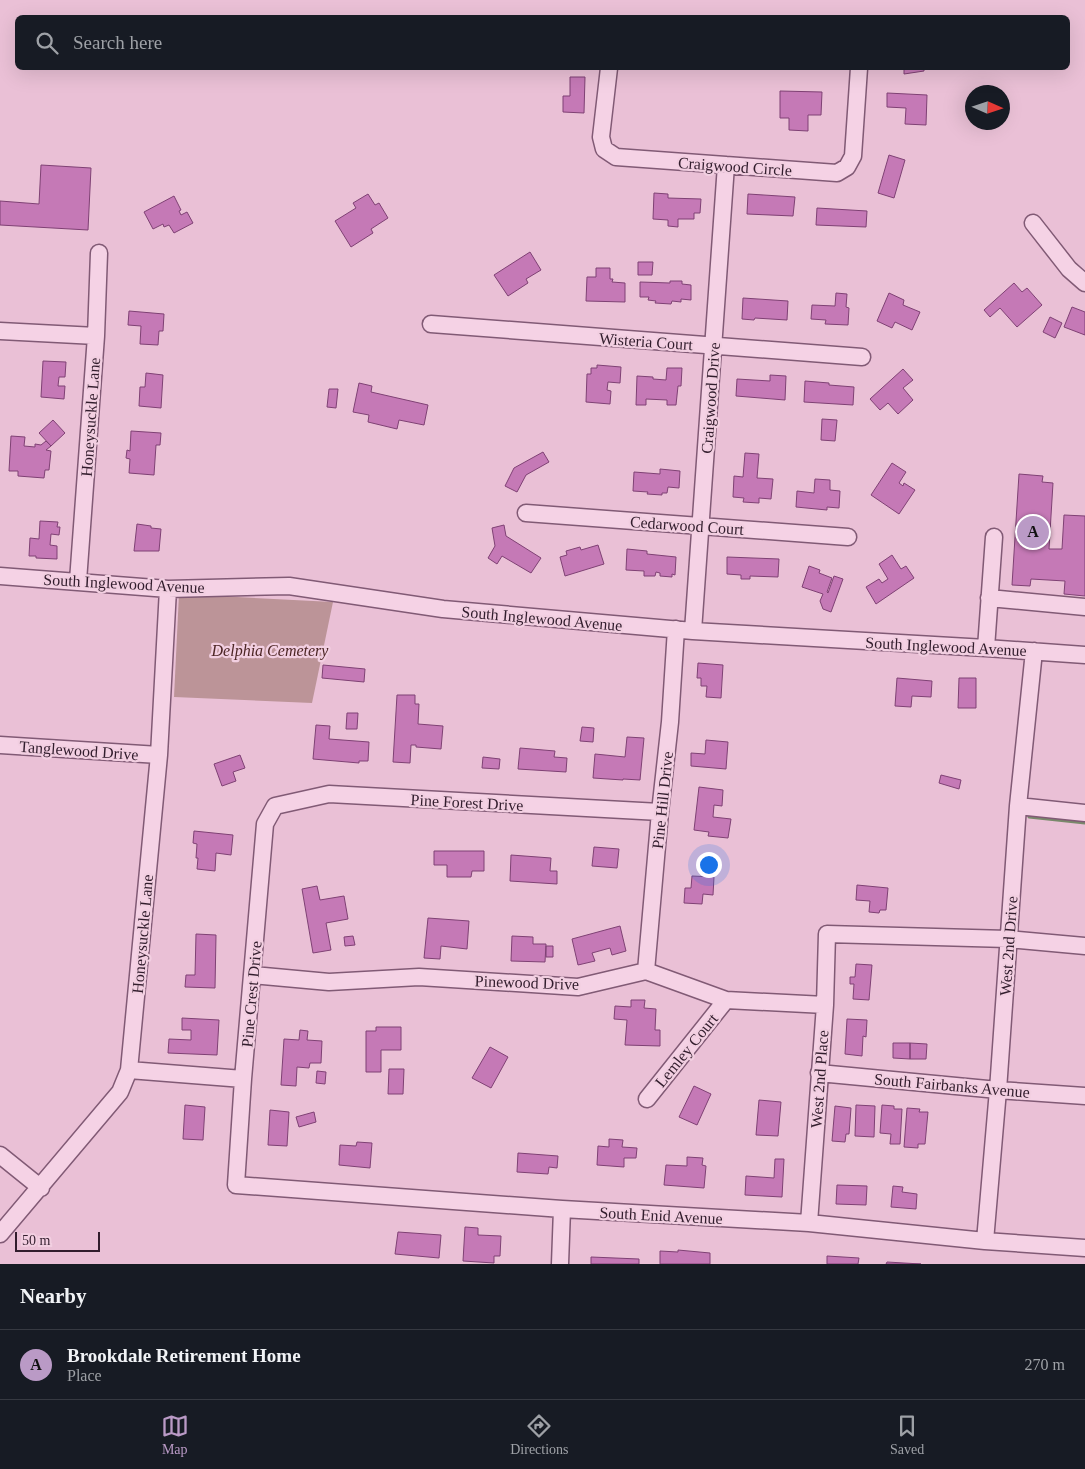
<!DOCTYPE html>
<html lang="en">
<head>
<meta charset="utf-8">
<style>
  :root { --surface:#171b24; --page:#20242c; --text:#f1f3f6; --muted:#9ea1a6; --line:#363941; --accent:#ba9ac6 }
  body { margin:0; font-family:Georgia,serif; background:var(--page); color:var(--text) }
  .compass { position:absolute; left:965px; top:85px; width:45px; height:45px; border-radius:50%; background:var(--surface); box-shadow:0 5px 20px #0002; rotate:93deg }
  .scale { position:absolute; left:15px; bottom:12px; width:85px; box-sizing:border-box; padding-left:5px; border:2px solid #321d2d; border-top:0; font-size:14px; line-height:18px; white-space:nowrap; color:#321d2d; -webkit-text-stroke:4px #f2cfe1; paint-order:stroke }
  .you { position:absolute; left:708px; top:864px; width:18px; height:18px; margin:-12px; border:4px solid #fff; border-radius:50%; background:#1a73e8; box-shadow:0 0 0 8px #1a73e833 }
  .badge { display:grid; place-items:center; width:32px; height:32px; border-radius:50%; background:var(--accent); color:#111; font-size:16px; font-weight:700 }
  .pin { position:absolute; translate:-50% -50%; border:2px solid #fff; box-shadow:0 1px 5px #0006 }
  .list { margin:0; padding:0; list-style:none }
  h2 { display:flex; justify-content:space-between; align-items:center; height:65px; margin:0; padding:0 20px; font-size:21px }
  h2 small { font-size:16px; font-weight:400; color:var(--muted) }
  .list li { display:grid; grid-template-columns:32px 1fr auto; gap:15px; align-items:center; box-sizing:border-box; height:70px; padding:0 20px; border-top:1px solid var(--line) }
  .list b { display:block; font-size:19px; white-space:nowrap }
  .list p { margin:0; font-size:16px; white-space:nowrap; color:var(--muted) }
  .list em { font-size:16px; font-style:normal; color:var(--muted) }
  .icon { flex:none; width:28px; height:28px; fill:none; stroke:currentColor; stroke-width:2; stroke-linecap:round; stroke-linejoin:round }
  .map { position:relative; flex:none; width:1085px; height:1264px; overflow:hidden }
  .search { position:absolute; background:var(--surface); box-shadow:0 5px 20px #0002; left:15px; right:15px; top:15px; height:55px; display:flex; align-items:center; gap:12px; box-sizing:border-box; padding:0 18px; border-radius:8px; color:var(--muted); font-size:19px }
  .sheet { height:135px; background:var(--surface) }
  nav { display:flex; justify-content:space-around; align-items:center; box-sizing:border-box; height:70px; border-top:1px solid var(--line); background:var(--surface); font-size:14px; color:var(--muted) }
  nav a { display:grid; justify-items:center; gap:2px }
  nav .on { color:var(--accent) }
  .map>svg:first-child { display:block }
</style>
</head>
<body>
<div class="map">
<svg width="1085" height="1264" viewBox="0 0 1085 1264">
  <rect width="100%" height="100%" fill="#eac0d6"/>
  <path fill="#bc9498" d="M179,594L333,602L312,703L174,697Z"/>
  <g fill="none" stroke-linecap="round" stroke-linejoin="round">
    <path stroke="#79896b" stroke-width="3" d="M1029,817L1085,823"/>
  </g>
  <path fill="#c579b6" stroke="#7f4174" d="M904,68H924V71L904,74Z
    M570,77H585L584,113L563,112V96H570Z
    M780,91L822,92L821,115H808V131L789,130V118H780Z
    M887,93L927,95L926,125L905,124L906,108L887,107Z
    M889,155L905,160L894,198L878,193Z
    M41,165L91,168L88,230L0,225V201L39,204Z
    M654,193L668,194V198L701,199L700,213H694V219H678V227L668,226V220L653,219Z
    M368,194L375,205L379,203L388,218L371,229L373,233L351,247L335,221L356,208L353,203Z
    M748,194L795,197L793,216L747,214Z
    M174,196L181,210L179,211L181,215L187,212L193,223L174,233L169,225L164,227L163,224L153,229L144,212Z
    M817,208L867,211L866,227L816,225Z
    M530,252L541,270L526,279L528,283L508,296L494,275Z
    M638,262H653L652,275H638Z
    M596,268H610V279H613L612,282L625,283V302L586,301L587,277H596Z
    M670,281H682V284L691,285V300L681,299V302L672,301L671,304L655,303L656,301L648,300L649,297H640V282L670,283Z
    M1014,283L1022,292L1027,288L1042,305L1017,327L1000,308L990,317L984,310Z
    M836,293L847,294L846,307L849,308L848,325L825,324L826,320L811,319L812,305L835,306Z
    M889,293L904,300L903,305L920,312L912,330L895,322L892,328L877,321Z
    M743,298L788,301L787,320L755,318L754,320L742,319Z
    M1072,307L1085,312V335L1064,327Z
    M129,311L164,314L163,331H159L158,345L140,344L141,326L128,325Z
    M1050,317L1062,323L1055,338L1043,332Z
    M43,361L66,362L65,377H59L58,386H65L64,399L41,397Z
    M597,365L621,367L620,383L608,382L607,390L611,391L610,404L586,402L587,374H591V368H597Z
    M667,368H682L681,386H678L676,405H667V400L646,399V405H636L637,376L653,377V379L666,380Z
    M903,369L913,380L903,388L913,400L898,414L888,403L880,410L870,399Z
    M146,373L163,375L161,408L139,406L140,387H145Z
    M770,375L786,376L785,400L736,396L737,379L770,381Z
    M805,381L829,383V385L854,387L853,405L804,402Z
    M359,383L372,386L371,392L428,405L424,425L399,420L397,429L368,422L369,415L353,412Z
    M329,389H338L336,408L327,407Z
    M822,419L837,420L835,441L821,440Z
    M53,420L65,433L51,446L39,433Z
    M131,431L161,433L160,445H156L154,475L129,473L130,459L126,458L127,450L130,451Z
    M11,436L25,437L24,446L35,447V444L41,445L46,441L51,446L46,450L51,451L49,470H45L44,478L18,476V471H9Z
    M543,452L549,462L526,475L517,492L505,486L514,468Z
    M745,453L759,454L757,478L773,479L771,499L759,498V503L743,502L744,498L733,497L734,476L743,477Z
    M892,463L906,472L899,483L903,486L904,483L915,490L899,514L871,495Z
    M660,469L680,471L679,488L668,487L667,493H662V495L647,494L648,492L633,491L634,472L660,474Z
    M1019,474L1043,476L1042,482L1053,483L1049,549H1062L1064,515L1085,516V596L1064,594L1065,581L1031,579L1030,586L1012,585Z
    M815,479L830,480V490L840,491L839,508L827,507V510L796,507L797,491L814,493Z
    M40,521L58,522L57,527H60L59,535L51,534L50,545L57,546V559L36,558V556H29L30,538L39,539Z
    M137,524L151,526V528L161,529L159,551H134Z
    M504,525L506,536L541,558L531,573L502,556L497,564L488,558L495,546L492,528Z
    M598,545L604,564L565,576L560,557L567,555L566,551L580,547L581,550Z
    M627,549L647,551V554L676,557L675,575L672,574V577L660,576V573L656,572L655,576H644V571L626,570Z
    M892,555L901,569L906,566L914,578L876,604L866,587L879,579L882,583L888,579L879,564Z
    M727,557L779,559L778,577L750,576V579H741V575L727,574Z
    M809,566L820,570L819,573L832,578L827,592L828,593L834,576L843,579L831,612L823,609L820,601L823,594L802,587Z
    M698,663L723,665L721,698L706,697L707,686H701V678H697Z
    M323,665L365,669L364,682L322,678Z
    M897,678L932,681L931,697L912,696L911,707L895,706Z
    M959,678H976V708H958Z
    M397,695H415V704H419L418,724L443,726L441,749L416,747V745H411L410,763L393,762Z
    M347,713H358L357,729H346Z
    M316,725L330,726L329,739L369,742L368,761H359V763L313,759Z
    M582,727L594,728L593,742L580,741Z
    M627,737L644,738L640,780L623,779V780L593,778L595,754L625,757Z
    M706,740L728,742L726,769L691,766V753L705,754Z
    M520,748L555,751L554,757L567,758L566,772L518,769Z
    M240,755L245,768L233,772L236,781L222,786L214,764Z
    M483,757L500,759L499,769L482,768Z
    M941,775L961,780L959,789L939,783Z
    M699,787L723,790L722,806L714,805L713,817L731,819L728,838L708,836L709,832L694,830Z
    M194,831L233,835L231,855L216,853L215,871L197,869L198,858H196L197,844L193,843Z
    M594,847L619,849L617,868L592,866Z
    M434,851H484V871H472L471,877H447V865H434Z
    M511,855L551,858L550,871H557V884L510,881Z
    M692,876L714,877L713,895L703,894L702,904L684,903L685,888H691Z
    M857,885L888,888L886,910H880L879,913L869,912L870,901L856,900Z
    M317,886L320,900L344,896L348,919L326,923L331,950L313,953L302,889Z
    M428,918L469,921L467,949L441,946L440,959L424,958Z
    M620,926L626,951L612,955L610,948L592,953L595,961L578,965L572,939Z
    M196,934L216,935L215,988L185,987L186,975H195Z
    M353,936L355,945L345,946L344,937Z
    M512,936L533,937V944H546L545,962L511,961Z
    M546,946H553V957H546Z
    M856,964L872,965L869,1000L853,999L854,984H850V977H855Z
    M631,1000H645L644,1008L656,1009L655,1030H660V1046L625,1045L627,1020L614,1019L615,1006L631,1007Z
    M182,1018L219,1020L217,1055L168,1053L169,1039L191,1040V1030H182Z
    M847,1019L867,1020L866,1037L863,1036L862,1056L845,1054Z
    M376,1027H401V1050H381V1072H366V1031H376Z
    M300,1030L308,1031L307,1040L322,1041L321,1063H310L309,1068L297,1067L296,1086L281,1085L284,1039L299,1040Z
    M893,1043H910V1059L893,1058Z
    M910,1043L927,1044L926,1059H910Z
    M490,1047L508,1057L491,1088L472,1078Z
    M389,1069H404L403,1094H388Z
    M317,1071L326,1072L325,1084L316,1083Z
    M694,1086L711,1094L697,1125L679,1117Z
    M759,1100L781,1102L778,1136L756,1135Z
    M185,1105L205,1107L203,1140L183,1139Z
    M856,1105L875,1106L874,1137L855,1136Z
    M882,1105L894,1106V1109H902L900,1144H890L891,1134L880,1133Z
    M835,1106L851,1108L849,1134H846L845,1142L832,1141Z
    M907,1108L920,1109L919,1112H928L925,1144H918V1148L904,1147Z
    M270,1110L289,1112L287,1146L268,1145Z
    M314,1112L316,1122L299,1127L296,1117Z
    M609,1139L623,1140L622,1147L637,1148L636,1158H624V1167L597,1165L598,1146L609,1147Z
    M357,1142L372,1143L370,1168L339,1165L340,1145L356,1146Z
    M518,1153L558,1156L557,1168L549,1167L548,1174L517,1172Z
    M687,1157L703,1158L702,1165L706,1166L704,1188L664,1185L666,1165L687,1166Z
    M775,1159H784L782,1197L745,1195L746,1176L774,1178Z
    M837,1185L867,1186L866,1205L836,1204Z
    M893,1186L903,1187L902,1192L917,1194L916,1209L891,1207Z
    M465,1227L478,1228V1235L501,1236L500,1256H494V1263L463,1261Z
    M398,1232L441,1235L439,1258L395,1254Z
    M678,1250L710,1253V1264H660V1251L678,1252Z
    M827,1256L859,1258L858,1264H827Z
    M591,1257L639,1259V1264H591Z
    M887,1262L921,1264H886Z"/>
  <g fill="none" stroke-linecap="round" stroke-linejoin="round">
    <g stroke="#815a75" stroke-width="19">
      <path id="minor" d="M609,68L601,137L604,149L616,157L837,173L847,167L853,156L859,68
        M1033,223L1069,269L1085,283
        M431,324L862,357
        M0,331L96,336
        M526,513L848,537
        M0,576L168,589L289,586L443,609L693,631L986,648L1085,655
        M78,581L96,336L99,253
        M989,598L1085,607
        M693,631L726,165
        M986,648L994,537
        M0,745L159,755
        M1018,806L1085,813
        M660,812L329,794L275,806L265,824L243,1079L236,1185L562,1209L809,1223L985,1241L1085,1248
        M646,971L660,812L670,722L676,629
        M253,975L329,982L419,977L578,987L646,971L726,1000L825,1005
        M129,1070L243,1079
        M819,1073L998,1090L1085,1096
        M647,1099L726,1000
        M0,1155L41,1188
        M809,1223L825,1005L827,934L1008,939L1085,946
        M0,1234L120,1092L129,1070L159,755L168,589
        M985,1241L998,1090L1018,806L1034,651
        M560,1264L562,1209"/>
    </g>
    <use href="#minor" stroke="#f5d2e5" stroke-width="16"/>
  </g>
  <g text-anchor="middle" stroke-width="4.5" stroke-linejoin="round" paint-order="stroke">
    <g font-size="16" fill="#321d2d" stroke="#f2cfe1">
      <text transform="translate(735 166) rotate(4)" y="6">Craigwood Circle</text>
      <text transform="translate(646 341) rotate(4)" y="6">Wisteria Court</text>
      <text transform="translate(710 398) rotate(-86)" y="6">Craigwood Drive</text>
      <text transform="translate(90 417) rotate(-86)" y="6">Honeysuckle Lane</text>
      <text transform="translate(687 525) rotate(4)" y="6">Cedarwood Court</text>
      <text transform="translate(124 583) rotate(3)" y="6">South Inglewood Avenue</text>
      <text transform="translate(542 618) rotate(5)" y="6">South Inglewood Avenue</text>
      <text transform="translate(946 646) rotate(3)" y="6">South Inglewood Avenue</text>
      <text transform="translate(79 750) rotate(4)" y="6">Tanglewood Drive</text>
      <text transform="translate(662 800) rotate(-84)" y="6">Pine Hill Drive</text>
      <text transform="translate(467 802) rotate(3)" y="6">Pine Forest Drive</text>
      <text transform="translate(142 934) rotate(-85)" y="6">Honeysuckle Lane</text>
      <text transform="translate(1008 946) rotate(-86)" y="6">West 2nd Drive</text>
      <text transform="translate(527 982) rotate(2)" y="6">Pinewood Drive</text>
      <text transform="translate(251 994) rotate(-85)" y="6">Pine Crest Drive</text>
      <text transform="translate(686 1050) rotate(-51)" y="6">Lemley Court</text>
      <text transform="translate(819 1079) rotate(-86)" y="6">West 2nd Place</text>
      <text transform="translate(952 1085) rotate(5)" y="6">South Fairbanks Avenue</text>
      <text transform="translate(661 1215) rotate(3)" y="6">South Enid Avenue</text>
    </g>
    <g font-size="16" font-style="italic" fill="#4d2625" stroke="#f2cfe1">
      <text x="270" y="656">Delphia Cemetery</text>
    </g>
  </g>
</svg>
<svg class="compass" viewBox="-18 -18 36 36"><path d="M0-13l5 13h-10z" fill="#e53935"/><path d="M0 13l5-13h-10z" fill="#9ea1a6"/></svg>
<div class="scale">50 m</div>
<div class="you"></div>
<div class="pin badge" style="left:1033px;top:532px">A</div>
<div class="search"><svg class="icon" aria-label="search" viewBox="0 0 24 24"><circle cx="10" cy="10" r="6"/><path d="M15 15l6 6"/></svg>Search here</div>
</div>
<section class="sheet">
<h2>Nearby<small></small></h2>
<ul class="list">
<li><span class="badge">A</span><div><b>Brookdale Retirement Home</b><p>Place</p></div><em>270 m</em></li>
</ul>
</section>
<nav>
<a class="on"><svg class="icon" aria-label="map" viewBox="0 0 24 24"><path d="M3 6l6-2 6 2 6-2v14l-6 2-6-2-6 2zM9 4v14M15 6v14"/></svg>Map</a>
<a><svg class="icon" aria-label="directions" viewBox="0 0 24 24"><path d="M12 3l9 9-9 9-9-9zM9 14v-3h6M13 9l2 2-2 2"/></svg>Directions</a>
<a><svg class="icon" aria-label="saved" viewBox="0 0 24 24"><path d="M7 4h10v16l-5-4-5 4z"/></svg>Saved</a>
</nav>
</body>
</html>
